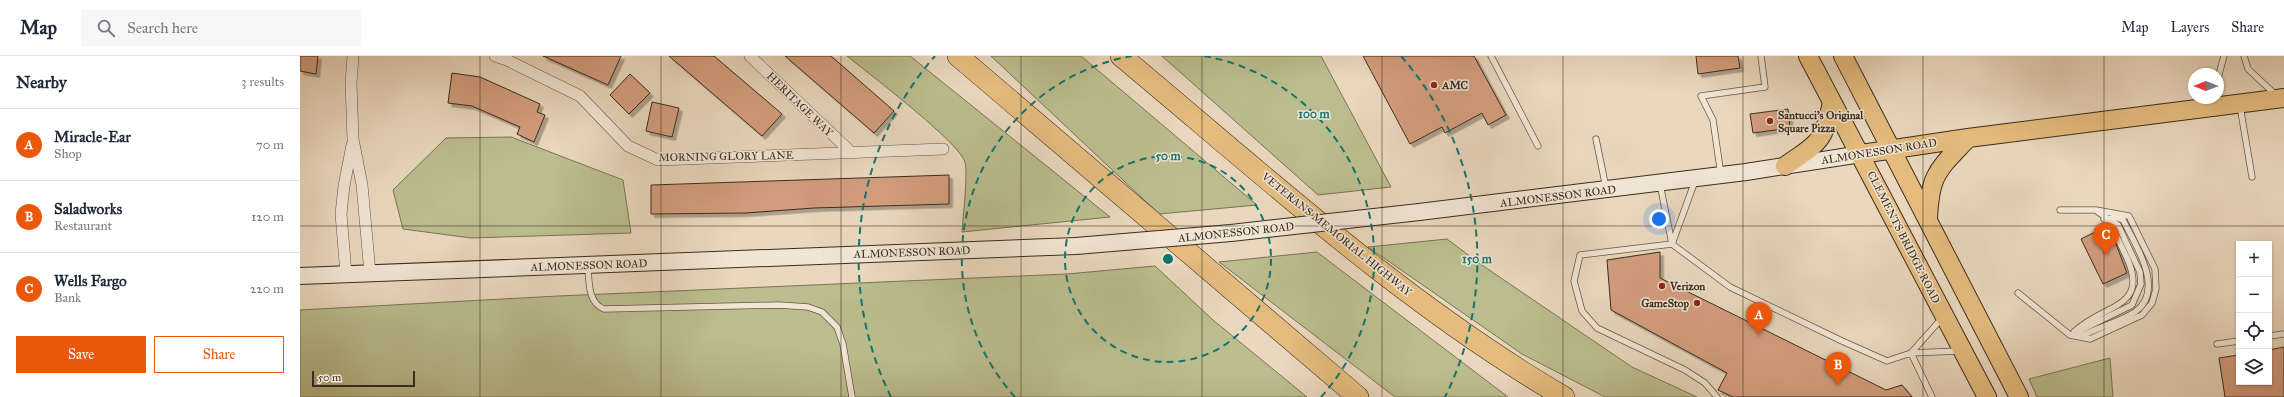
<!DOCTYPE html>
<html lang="en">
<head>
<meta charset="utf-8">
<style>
  :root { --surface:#fff; --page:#f6f6f7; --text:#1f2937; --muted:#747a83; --line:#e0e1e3; --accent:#ea580c }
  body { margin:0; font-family:"IM FELL Great Primer",serif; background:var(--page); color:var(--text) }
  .controls { position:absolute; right:12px; bottom:12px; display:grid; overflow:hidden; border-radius:0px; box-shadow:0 1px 3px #0004 }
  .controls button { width:36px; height:36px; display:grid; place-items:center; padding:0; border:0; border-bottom:1px solid var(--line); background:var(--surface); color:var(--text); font:20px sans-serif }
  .compass { position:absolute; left:1888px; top:12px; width:36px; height:36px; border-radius:50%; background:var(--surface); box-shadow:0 1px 3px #0004; rotate:270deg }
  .scale { position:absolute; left:12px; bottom:10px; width:103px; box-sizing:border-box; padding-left:4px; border:2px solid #392c1e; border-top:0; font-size:11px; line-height:14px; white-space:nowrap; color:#392c1e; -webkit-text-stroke:3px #f1e5d4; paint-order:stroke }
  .you { position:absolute; left:1359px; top:163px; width:14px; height:14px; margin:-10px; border:3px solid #fff; border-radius:50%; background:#1a73e8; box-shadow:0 0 0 6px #1a73e833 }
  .badge { display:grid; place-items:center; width:26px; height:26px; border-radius:50%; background:var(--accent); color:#fff; font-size:13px; font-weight:700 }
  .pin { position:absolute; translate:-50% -33px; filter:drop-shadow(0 1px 2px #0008) }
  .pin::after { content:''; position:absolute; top:21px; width:14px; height:12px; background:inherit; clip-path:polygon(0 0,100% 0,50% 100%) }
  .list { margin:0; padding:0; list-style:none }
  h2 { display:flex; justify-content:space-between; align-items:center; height:52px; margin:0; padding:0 16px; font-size:17px }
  h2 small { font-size:13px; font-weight:400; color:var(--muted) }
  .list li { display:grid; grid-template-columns:26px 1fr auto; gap:12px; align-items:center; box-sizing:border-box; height:72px; padding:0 16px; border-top:1px solid var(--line) }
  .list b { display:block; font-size:15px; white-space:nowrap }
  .list p { margin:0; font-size:13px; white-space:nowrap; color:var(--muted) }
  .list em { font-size:13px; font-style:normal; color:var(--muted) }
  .actions { display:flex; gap:8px; padding:12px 16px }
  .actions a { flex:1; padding:9px 0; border:1px solid var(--accent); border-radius:0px; text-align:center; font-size:14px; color:var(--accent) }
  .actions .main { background:var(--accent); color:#fff }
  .icon { flex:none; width:22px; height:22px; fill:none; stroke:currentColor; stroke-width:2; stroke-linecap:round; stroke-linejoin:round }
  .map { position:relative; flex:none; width:1984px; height:341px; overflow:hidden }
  header { display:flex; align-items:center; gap:24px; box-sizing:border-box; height:56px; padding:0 20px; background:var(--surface); border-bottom:1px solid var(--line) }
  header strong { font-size:19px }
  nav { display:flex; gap:22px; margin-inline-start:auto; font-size:14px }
  .search { width:280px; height:36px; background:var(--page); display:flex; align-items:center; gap:10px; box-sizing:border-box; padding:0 14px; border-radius:0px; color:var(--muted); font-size:15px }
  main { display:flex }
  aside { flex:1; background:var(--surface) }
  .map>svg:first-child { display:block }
</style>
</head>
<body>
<header>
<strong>Map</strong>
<div class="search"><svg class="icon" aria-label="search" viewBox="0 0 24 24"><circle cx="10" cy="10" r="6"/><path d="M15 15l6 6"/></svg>Search here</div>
<nav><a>Map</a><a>Layers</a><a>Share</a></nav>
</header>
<main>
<aside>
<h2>Nearby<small>3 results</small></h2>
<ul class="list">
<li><span class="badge">A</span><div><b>Miracle-Ear</b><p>Shop</p></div><em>70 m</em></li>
<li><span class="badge">B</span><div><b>Saladworks</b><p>Restaurant</p></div><em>120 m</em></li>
<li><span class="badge">C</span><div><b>Wells Fargo</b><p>Bank</p></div><em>220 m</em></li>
</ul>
<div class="actions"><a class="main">Save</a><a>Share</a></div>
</aside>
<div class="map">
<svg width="1984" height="341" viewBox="0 0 1984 341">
  <defs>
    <filter id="shadow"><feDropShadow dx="3.5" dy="3.5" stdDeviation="0" flood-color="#0004"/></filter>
  </defs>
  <rect width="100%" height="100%" fill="#ead7bd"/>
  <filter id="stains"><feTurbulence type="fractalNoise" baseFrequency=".005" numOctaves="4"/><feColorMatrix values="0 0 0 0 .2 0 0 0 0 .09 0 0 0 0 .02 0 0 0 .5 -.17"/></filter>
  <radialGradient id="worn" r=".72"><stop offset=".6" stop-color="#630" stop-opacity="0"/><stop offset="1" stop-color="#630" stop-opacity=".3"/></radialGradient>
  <path fill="#bbbd8e" stroke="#7a7456" d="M547,0H610L810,161L662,176C663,162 668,117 665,106C658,85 569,18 547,0Z
    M691,0H781L957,149L859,158Z
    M862,0H1021L1091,131L1018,139Z
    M211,81L323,124L331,177L171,182L103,173L93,134L146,82Z
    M1147,183L1179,207L1332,311L1397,341H1305L1222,298L1068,191Z
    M1017,196L1208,341H1095L919,206Z
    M855,210L913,264L1007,341H0V254L258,240L767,218Z
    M1810,302L1813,341H1737L1729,323Z"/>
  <path fill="#d39d7d" stroke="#392c1e" filter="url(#shadow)" d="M0,0H18L16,18L0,15Z
    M243,0H321L308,29Z
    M369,0H414L482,58L462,80Z
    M485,0H531L594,55L574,77Z
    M1063,0H1174L1206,59L1188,69L1182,57L1145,77L1142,71L1110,88Z
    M1396,0H1438L1440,12L1398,18Z
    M152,17L180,21L240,48L237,56L245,59L234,86L217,78L220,71L172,50L148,47Z
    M330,18L350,37L329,58L310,39Z
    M352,46L379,52L372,81L346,75Z
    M1488,53L1490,72L1453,77L1450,58Z
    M649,119V148L514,152L446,157L351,158V129Z
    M1805,171L1816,188L1827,217L1803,228L1781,183Z
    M1360,196V222L1586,334L1602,329L1612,341H1433L1418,334L1427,317L1311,254L1307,204Z
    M1984,291V341H1925L1919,302L1939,299V326H1969V294Z"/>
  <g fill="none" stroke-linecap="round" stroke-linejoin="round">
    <g stroke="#655746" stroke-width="7">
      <path id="lane" d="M1191,0L1238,90
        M1944,0L1948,13L1977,40
        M1918,22L1924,0
        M1940,50L1952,121
        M1296,83L1306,132
        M1421,119L1413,64L1401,40L1465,31L1461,0
        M1360,128L1372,188L1430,231L1542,285L1587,305L1611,297L1659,295
        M1372,188L1280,199L1274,225L1282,255L1297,272L1385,314L1405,327L1417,341
        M1372,188L1395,125
        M288,211C289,226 288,247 304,253L479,249L508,251L522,256L537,271L543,288L552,341
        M1718,237L1770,279L1790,283L1842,259L1852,247L1856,233L1855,213L1829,160L1796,154H1760
        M1774,276C1802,248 1850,253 1827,202C1820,188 1815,174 1804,163
        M1773,278L1832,249L1841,228L1840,216L1818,169L1798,156
        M1779,279H1784C1800,271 1820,265 1835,256C1866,234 1835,188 1823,164L1812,160
        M1969,280L1984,278
        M1917,288L1939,285
        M1611,297L1643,261
        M1611,297L1632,341"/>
    </g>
    <g stroke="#655746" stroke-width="12">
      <path id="street" d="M53,0L51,27L53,83L62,129L70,217
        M195,0L207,4L280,40L328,90L358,104L643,93
        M450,0L551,96
        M46,218L41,158L44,130L52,89"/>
    </g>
    <g stroke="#392c1e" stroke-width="18">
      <path id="secondary" d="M1119,156L1446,116L1561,98
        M0,220L776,190"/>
    </g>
    <g stroke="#392c1e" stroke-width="20">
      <path id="primary" d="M1508,0L1687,341
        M1543,0L1719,341
        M1561,98L1668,82L1984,42
        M1485,110C1518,87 1524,87 1532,46
        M1628,163C1630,117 1638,114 1668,82"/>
    </g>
    <g stroke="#392c1e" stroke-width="22">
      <path id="highway" d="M658,0L1058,341
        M821,0C964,119 1103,247 1264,341"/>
    </g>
    <use href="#lane" stroke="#f1e5d4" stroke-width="5.5"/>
    <use href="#street" stroke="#f1e5d4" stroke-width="11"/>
    <use href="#secondary" stroke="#f1e5d4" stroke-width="16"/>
    <use href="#primary" stroke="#e5bc7e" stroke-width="18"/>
    <use href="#highway" stroke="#e5bc7e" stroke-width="21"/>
    <g stroke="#392c1e" stroke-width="18" stroke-linecap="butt">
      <path id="secondary-bridge" d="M776,190L931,177L1119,156"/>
    </g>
    <use href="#secondary-bridge" stroke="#f1e5d4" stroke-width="16"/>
  </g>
  <path fill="none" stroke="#392c1e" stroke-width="1" stroke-opacity="0.55" d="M180,0V341M361,0V341M541,0V341M721,0V341M902,0V341M1082,0V341M1263,0V341M1443,0V341M1623,0V341M1804,0V341M0,170H1984"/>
  <g fill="none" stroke="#0f766e" stroke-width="2" stroke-dasharray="7 5">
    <circle cx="868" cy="203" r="103"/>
    <path d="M715 341A206 206 0 0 1 832 0M904 0A206 206 0 0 1 1021 341"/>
    <path d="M591 341A309 309 0 0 1 635 0M1101 0A309 309 0 0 1 1145 341"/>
  </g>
  <g fill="#8f2418" stroke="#f1e5d4" stroke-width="1.5">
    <circle cx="1134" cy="29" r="4"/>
    <circle cx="1470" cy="65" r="4"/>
    <circle cx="1362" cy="230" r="4"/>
    <circle cx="1397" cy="247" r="4"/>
  </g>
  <g text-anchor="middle" stroke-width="3" stroke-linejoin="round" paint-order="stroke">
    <g font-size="11" font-weight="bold" fill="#392c1e" stroke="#f1e5d4" text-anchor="start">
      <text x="1142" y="33">AMC</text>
      <text x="1478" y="63">Santucci's Original<tspan x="1478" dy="13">Square Pizza</tspan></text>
      <text x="1370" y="234">Verizon</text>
      <text x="1389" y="251" text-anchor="end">GameStop</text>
    </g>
    <g font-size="11" fill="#392c1e" stroke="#f1e5d4">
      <text transform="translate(500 48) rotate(44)" y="4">HERITAGE WAY</text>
      <text transform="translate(1579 95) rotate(-9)" y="4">ALMONESSON ROAD</text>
      <text transform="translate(426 100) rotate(-1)" y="4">MORNING GLORY LANE</text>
      <text transform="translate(1258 140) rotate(-7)" y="4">ALMONESSON ROAD</text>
      <text transform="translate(936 176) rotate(-6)" y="4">ALMONESSON ROAD</text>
      <text transform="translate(1037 178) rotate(39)" y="4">VETERANS MEMORIAL HIGHWAY</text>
      <text transform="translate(1604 181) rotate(63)" y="4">CLEMENTS BRIDGE ROAD</text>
      <text transform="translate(612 196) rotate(-2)" y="4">ALMONESSON ROAD</text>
      <text transform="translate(289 209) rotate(-2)" y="4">ALMONESSON ROAD</text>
    </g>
  </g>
  <circle cx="868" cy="203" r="6" fill="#0f766e" stroke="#f1e5d4" stroke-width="2"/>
  <g font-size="12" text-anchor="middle" font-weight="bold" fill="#0f766e" stroke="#f1e5d4" stroke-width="3" stroke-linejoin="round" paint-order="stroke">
    <text x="1014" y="62">100 m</text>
    <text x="868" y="104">50 m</text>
    <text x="1177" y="207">150 m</text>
  </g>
  <rect width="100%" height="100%" filter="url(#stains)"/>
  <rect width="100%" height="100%" fill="url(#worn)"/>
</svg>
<div class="controls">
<button>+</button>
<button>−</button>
<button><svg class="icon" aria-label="locate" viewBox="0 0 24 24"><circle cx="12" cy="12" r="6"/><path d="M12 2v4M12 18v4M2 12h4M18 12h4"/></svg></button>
<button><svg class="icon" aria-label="layers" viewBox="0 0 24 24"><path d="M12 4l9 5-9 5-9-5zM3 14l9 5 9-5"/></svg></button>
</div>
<svg class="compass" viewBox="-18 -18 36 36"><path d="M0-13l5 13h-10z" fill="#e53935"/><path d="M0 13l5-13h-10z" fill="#747a83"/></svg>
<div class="scale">50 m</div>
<div class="you"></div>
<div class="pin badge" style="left:1459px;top:279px">A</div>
<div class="pin badge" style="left:1538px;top:329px">B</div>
<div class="pin badge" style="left:1806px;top:199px">C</div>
</div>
</main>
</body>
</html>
